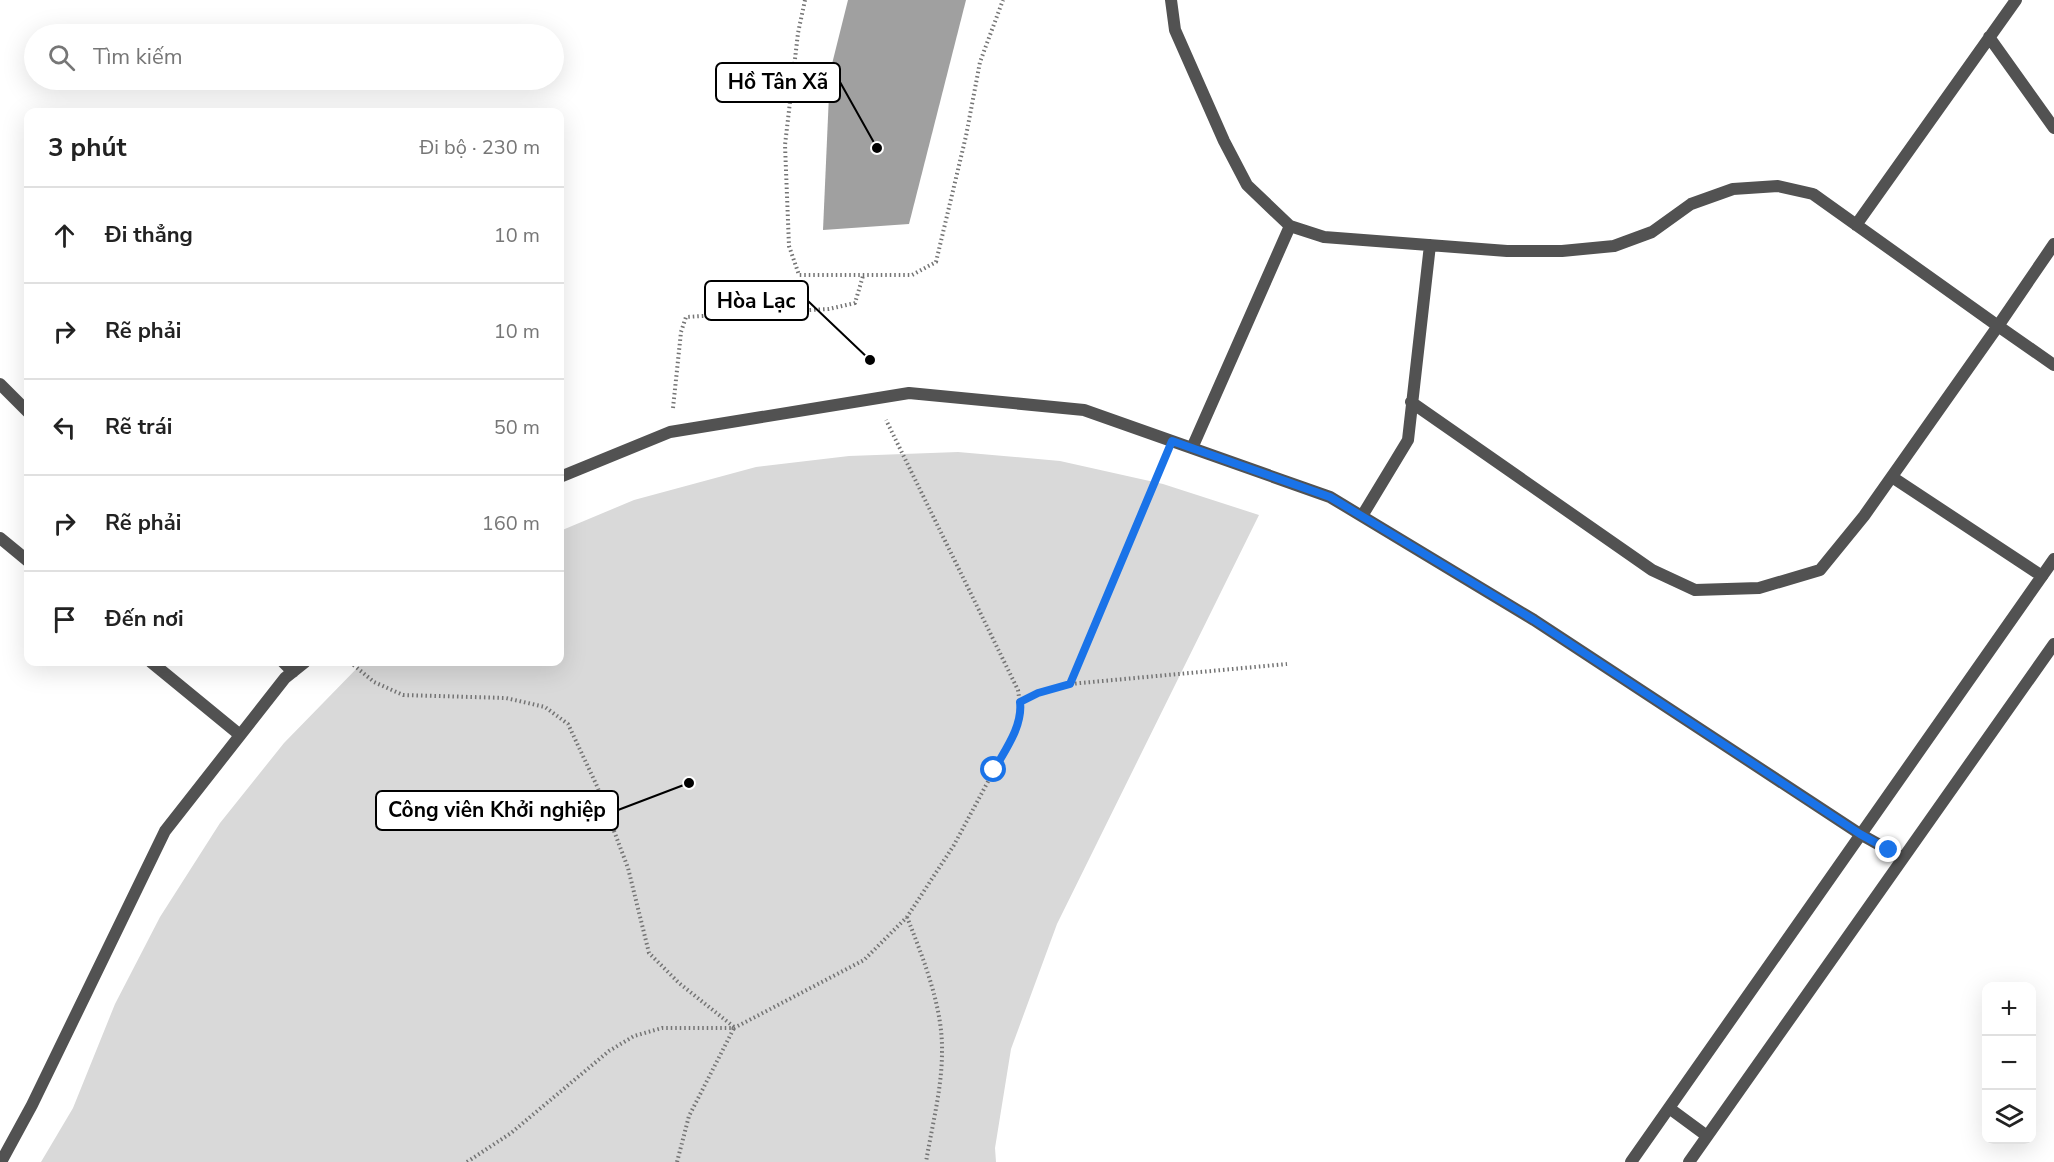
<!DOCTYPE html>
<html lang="vi">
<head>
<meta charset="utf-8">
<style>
  :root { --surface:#fff; --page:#f2f2f2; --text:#222; --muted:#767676; --line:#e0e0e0 }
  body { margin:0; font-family:"Nunito Sans",sans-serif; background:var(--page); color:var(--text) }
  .controls { position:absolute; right:18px; bottom:18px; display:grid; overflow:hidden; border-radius:12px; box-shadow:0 6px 24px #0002 }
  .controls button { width:54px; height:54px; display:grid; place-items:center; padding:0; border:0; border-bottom:2px solid var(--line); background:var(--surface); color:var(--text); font:30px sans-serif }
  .stop { position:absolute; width:18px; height:18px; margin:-14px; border:4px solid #1a73e8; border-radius:50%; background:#fff }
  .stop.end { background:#1a73e8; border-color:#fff; box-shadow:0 2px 6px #0008 }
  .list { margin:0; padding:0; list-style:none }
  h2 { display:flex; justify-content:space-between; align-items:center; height:78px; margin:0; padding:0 24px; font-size:26px }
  h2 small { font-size:20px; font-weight:400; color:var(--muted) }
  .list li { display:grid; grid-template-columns:39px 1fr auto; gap:18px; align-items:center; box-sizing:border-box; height:96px; padding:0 24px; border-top:2px solid var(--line) }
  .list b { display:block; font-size:22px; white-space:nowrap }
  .list em { font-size:20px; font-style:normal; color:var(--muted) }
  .icon { flex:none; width:33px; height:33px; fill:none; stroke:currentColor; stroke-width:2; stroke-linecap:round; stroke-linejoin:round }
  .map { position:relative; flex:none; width:2054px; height:1162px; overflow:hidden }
  .search { position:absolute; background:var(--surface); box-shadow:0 6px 24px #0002; left:24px; top:24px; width:540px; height:66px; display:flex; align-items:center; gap:15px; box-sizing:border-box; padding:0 21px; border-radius:33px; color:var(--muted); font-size:22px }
  .panel { position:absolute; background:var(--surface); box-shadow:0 6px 24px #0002; left:24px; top:108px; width:540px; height:558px; border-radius:12px }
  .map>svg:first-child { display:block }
</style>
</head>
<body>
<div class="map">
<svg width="2054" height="1162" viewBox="0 0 2054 1162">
  <rect width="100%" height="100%" fill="#fff"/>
  <path fill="#d9d9d9" d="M958,452L1060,461L1163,484L1259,515L1057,924L1011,1049L995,1148L996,1162H41L73,1108L115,1004L160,917L220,823L284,743L363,662H560V531L634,500L756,467L849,456Z"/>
  <path fill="#a0a0a0" d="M848,0H966L909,224L823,230L830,72Z"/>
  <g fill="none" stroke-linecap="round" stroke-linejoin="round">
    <path stroke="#747474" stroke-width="4" stroke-dasharray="1.5 3" stroke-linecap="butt" d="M805,0L798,33L785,145L789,246L799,275H912L936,262L966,136L980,62L1003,0
      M673,408L681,332L686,317L829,309L855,303L863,276
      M350,662L374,682L403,695L506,698L545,707L568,724L597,786L628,868L649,953L679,983L734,1027
      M1070,684L1162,463
      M1020,702L1038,693L1070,684L1287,664
      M907,917C923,958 943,1007 942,1052C942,1088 932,1126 926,1162
      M467,1162L511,1133L609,1051L634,1036L662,1028H734L864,960L907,917L954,845L1014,733C1021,714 1021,711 1018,690L886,420
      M677,1162L689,1116L734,1028"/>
    <path stroke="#525252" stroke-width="12" d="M1171,0L1175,30L1224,141L1247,185L1290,226L1324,237L1507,251H1562L1614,246L1652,232L1691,204L1733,189L1778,186L1813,194L1998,326L1864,516L1820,570L1759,588L1695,590L1652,570L1411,402
      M1989,37L2054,128
      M1856,225L2016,0
      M2054,244L1998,326L2054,365
      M0,384L28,412
      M1192,448L1290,226
      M560,477L670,432L909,393L1084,410L1330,497L1534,620L1860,834
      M1892,477L2042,576
      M1362,516L1408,440L1430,245
      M0,538L28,561
      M151,662L240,735
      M283,662L293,672
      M1,1162L32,1105L165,831L285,678L305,662"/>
    <path stroke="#525252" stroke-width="12" d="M1860,834L1903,858
      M1669,1108L1707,1136
      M1631,1162L2054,559
      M1689,1162L2054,644"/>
  </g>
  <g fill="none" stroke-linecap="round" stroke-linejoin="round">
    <path stroke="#1a73e8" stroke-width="8" d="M994,770C1005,750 1023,726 1020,702L1038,693L1070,684L1172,441L1330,497L1534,620L1860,834L1889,850"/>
  </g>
  <path fill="none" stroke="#000" stroke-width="2" d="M877 148L840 82M870 360L808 301M689 783L618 810"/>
  <g fill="#000" stroke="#fff" stroke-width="2">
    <circle cx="877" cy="148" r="6"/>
    <circle cx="870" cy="360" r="6"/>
    <circle cx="689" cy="783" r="6"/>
  </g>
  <g fill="#fff" stroke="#000" stroke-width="2">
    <rect x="716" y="63" width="124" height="39" rx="6"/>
    <rect x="705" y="281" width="103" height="39" rx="6"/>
    <rect x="376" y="791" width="242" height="39" rx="6"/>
  </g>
  <g font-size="21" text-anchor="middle" font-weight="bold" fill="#000">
    <text x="778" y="89">Hồ Tân Xã</text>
    <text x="756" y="308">Hòa Lạc</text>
    <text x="497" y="817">Công viên Khởi nghiệp</text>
  </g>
</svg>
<div class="controls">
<button>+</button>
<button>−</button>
<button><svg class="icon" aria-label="layers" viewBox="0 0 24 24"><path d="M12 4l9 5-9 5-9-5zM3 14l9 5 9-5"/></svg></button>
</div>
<div class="stop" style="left:994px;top:770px"></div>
<div class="stop end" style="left:1889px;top:850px"></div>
<div class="search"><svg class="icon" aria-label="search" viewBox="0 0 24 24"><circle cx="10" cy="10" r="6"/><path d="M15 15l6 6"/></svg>Tìm kiếm</div>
<section class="panel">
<h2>3 phút<small>Đi bộ · 230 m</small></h2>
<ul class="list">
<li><svg class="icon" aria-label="ahead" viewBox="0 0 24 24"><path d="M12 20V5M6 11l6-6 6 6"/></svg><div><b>Đi thẳng</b></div><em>10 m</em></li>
<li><svg class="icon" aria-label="right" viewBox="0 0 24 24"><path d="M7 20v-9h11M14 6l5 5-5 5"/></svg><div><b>Rẽ phải</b></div><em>10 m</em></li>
<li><svg class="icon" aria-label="left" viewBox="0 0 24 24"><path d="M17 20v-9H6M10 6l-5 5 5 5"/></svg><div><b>Rẽ trái</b></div><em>50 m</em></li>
<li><svg class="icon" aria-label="right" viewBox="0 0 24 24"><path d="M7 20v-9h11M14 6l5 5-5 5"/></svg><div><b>Rẽ phải</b></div><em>160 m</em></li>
<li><svg class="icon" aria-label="arrive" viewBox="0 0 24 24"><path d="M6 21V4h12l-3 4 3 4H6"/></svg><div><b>Đến nơi</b></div></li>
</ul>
</section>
</div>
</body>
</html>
